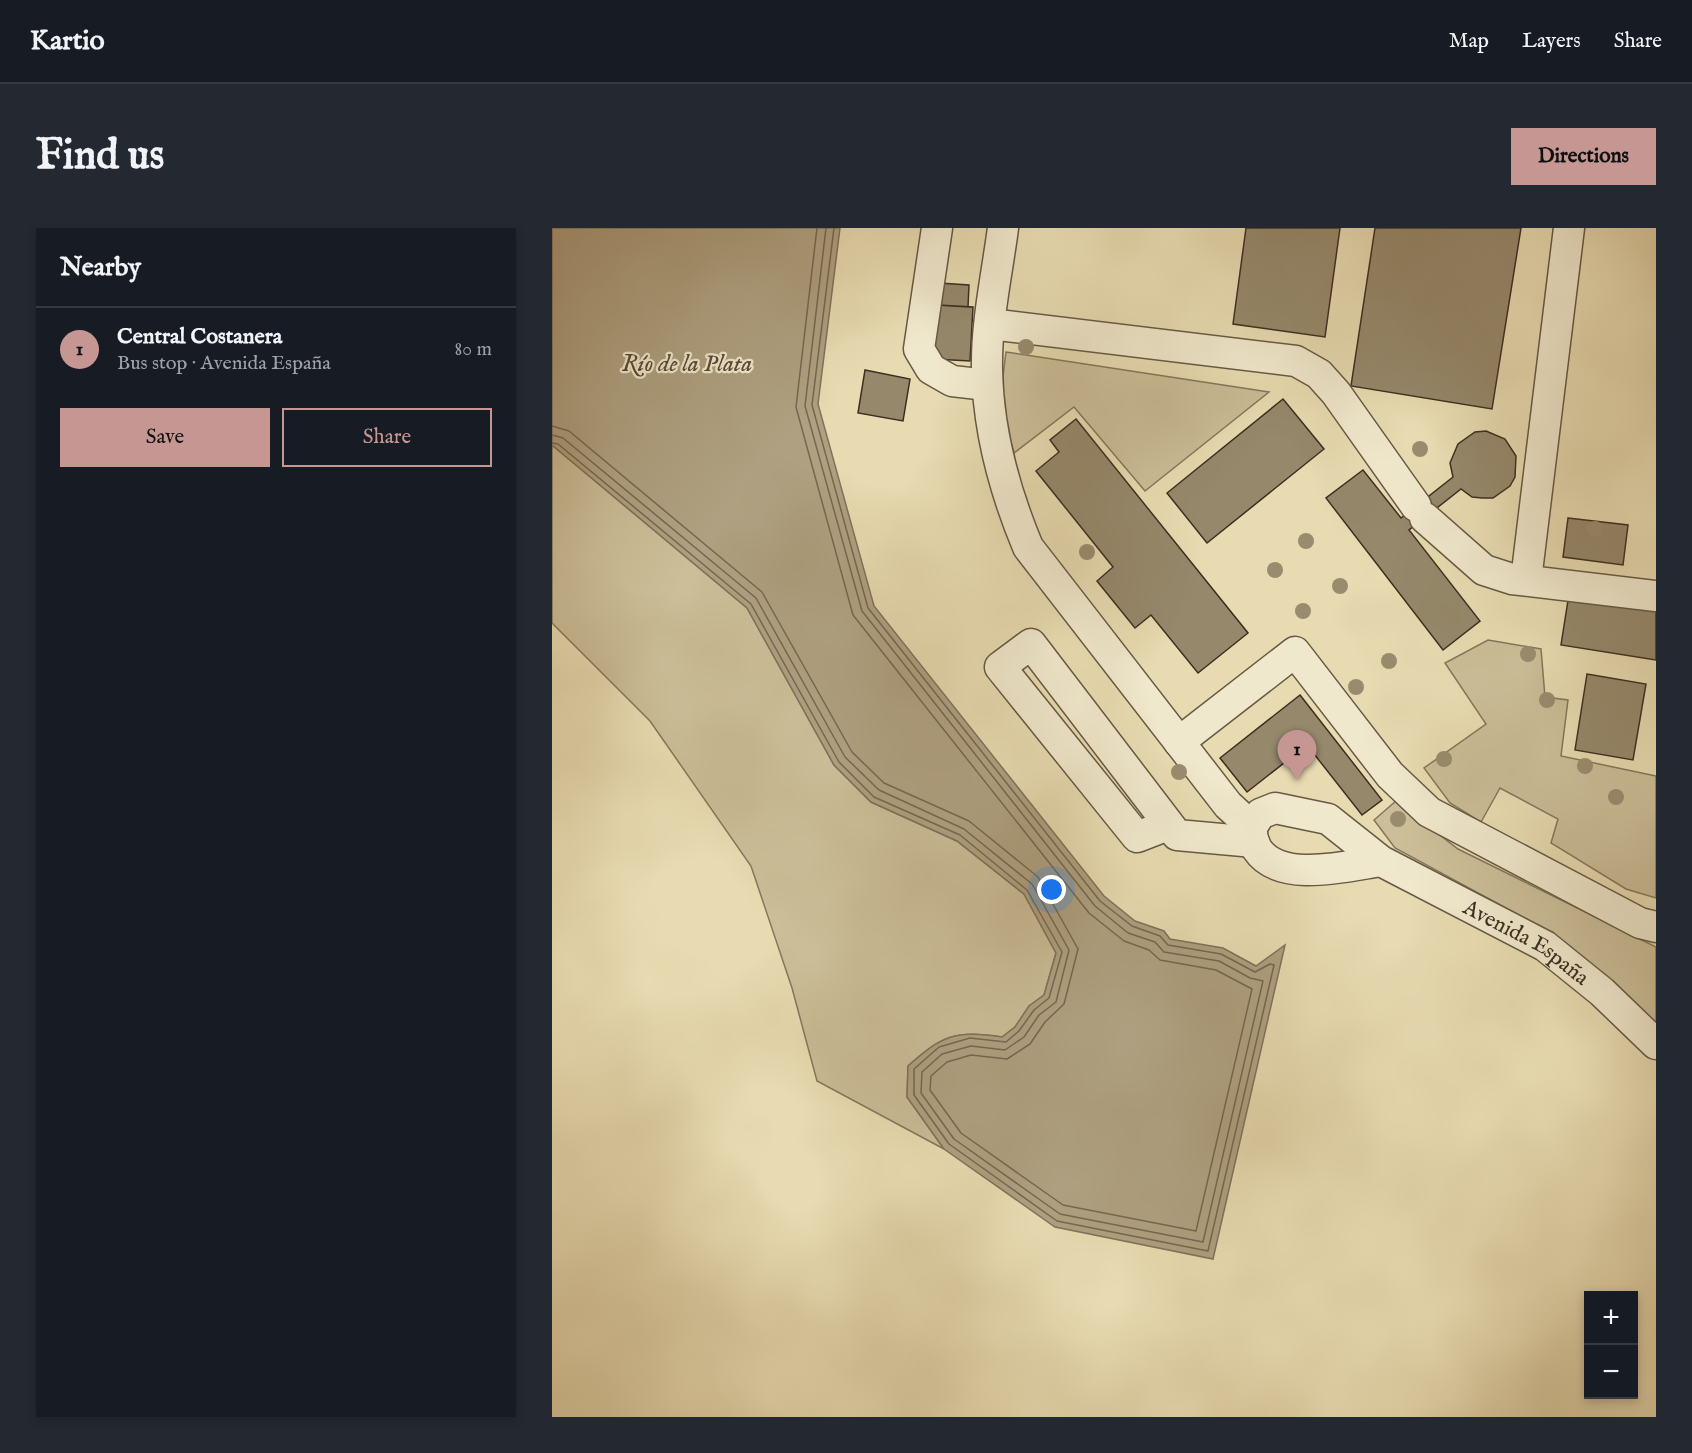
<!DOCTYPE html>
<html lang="en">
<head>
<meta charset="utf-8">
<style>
  :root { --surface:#171b24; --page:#242831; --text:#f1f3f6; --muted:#9ea1a6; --line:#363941; --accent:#c59692 }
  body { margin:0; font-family:"IM FELL English",serif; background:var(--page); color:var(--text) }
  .controls { position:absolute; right:18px; bottom:18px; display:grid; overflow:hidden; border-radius:0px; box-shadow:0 3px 9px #0003 }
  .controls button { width:54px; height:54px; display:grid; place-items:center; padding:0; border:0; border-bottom:2px solid var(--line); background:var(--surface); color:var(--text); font:30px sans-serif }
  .you { position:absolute; left:500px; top:662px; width:21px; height:21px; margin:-15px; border:4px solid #fff; border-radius:50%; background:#1a73e8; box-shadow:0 0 0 9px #1a73e833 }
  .badge { display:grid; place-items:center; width:39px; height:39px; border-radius:50%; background:var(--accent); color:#111; font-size:20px; font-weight:700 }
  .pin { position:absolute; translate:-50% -50px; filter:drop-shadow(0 2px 3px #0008) }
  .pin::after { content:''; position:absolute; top:32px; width:21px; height:18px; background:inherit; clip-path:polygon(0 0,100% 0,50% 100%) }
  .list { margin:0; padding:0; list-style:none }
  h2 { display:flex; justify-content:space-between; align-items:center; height:78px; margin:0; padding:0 24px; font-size:26px }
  h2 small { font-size:20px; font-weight:400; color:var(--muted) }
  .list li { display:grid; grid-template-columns:39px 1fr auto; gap:18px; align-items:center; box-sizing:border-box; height:84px; padding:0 24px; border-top:2px solid var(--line) }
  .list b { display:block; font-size:22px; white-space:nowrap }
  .list p { margin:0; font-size:20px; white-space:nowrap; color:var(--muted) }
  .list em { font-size:20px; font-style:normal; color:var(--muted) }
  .actions { display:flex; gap:12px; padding:18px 24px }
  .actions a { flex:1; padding:14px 0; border:2px solid var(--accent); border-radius:0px; text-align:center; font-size:21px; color:var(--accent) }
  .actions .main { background:var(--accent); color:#111 }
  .map { position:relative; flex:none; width:1104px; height:1189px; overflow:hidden; border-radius:0px }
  header { display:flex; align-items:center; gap:36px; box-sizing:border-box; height:84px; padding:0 30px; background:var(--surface); border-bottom:2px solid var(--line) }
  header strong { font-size:28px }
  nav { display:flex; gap:33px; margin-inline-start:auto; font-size:21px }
  .intro { display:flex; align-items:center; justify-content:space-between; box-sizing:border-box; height:144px; padding:0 36px }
  h1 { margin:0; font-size:42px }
  .button { padding:15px 27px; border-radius:0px; background:var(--accent); color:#111; font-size:21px; font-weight:700 }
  main { display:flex; gap:36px; padding:0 36px }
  aside { flex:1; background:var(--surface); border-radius:0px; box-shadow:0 3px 9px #0003 }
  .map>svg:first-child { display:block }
</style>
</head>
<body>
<header>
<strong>Kartio</strong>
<nav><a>Map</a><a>Layers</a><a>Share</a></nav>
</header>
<div class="intro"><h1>Find us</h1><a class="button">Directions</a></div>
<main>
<aside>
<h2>Nearby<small></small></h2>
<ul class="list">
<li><span class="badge">1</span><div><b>Central Costanera</b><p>Bus stop · Avenida España</p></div><em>80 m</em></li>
</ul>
<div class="actions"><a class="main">Save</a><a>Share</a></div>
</aside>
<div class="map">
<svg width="1104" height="1189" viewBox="0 0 1104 1189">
  <rect width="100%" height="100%" fill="#e8dbb1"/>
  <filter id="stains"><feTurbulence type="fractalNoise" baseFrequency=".00333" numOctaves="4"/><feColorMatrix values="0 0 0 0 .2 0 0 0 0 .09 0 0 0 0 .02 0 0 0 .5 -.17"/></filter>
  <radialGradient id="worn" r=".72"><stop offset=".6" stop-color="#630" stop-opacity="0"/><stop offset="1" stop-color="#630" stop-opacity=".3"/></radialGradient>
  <path fill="#cbbe98" stroke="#84765c" stroke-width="1.5" d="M454,124L717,164L593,263L522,179L462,225L448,172Z
    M0,217L195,380L282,537L319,574L405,613L472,666L504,725L492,767L477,778L463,799L450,809C403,802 391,807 356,838L355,869L392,921L265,853L240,760L199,638L98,493L0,395Z
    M936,412L989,421L993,469L1016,472L1009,528L1104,548V670L1074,661L999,615L1006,591L948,560L929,594L898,575L872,540L934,496L893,435Z
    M844,573L906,621L1104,719V796L993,701L843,620L822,592Z"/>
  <path fill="#aea080" stroke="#80725a" stroke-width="1.5" d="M0,0H288L266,176L322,378L552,668L583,693L612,703L618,711L671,720L704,738L733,717L661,1031L503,999L392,921L355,869L356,838C391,807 403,802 450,809L463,799L477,778L492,767L504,725L472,666L405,613L319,574L282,537L195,380L0,217Z"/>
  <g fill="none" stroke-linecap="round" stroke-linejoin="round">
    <path stroke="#756750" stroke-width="1.5" d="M0,198L17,203L210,364L300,524L332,555L417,593L486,649L526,721L512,776L493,794L478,816L455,831L419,827L395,834L379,848L378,862L409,905L511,977L644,1003L700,761L664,742L608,732L597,722L572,713L537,685L301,387L244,179L265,0
      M0,207L11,210L204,370L293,529L327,562L412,601L480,656L517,722L504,774L487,787L472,809L453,822L419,818L390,826L370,844L369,865L402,911L508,986L651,1014L711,753L698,750L667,733L612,724L603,714L576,705L543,678L310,383L253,178L274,0
      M0,215L6,216L199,376L287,534L322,569L408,607L475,662L510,724L497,770L482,782L467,803L454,814L418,810L387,819L362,841V867L397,916L505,993L656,1023L722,737L718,736L703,744L669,726L616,717L608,708L580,698L548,673L316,380L260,177L282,0"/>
  </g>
  <path fill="#95886b" stroke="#3c2e20" stroke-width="1.5" d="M694,0H788L773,109L681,96Z
    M823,0H969L940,181L799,158Z
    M387,55L417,57L416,79L386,77Z
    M386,77L421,79L418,133L382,131Z
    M313,142L358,151L351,193L306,185Z
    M731,171L772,221L655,315L615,265Z
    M524,191L696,405L646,445L599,387L583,400L545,353L561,339L484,243L507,224L498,212Z
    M934,203L953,211L964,228L963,249L958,258L941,270H930L920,269L909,261L857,302L928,393L891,422L774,270L811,242L849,290L901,249L898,235L906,216L923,204Z
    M1016,290L1076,297L1071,337L1011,329Z
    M1017,366L1104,380V432L1009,417Z
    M1035,446L1094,456L1081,532L1023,522Z
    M748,467L830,572L810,587L755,517L695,564L668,530Z"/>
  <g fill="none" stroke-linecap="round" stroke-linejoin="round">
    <g stroke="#675944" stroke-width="33">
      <g id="minor">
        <path d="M385,0L367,121L379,141L400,153L435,157"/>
        <path d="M451,0C445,46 434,95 435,141C436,201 453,264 476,319L676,577L700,599"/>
        <path d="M438,96L744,133L767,146L784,165L864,278"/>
        <path d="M873,290L932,342L960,351L1104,368"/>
        <path d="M974,352L1017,0"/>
        <path d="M627,514L743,424L838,547L877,584L1088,695L1104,699"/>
        <path d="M616,597L585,609L448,439L479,416L625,607L702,614"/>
        <path id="s1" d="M829,633C795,638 728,656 705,621C701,614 699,607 700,599L708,586L723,580L776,591L829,633L993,718L1050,764L1104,816"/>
      </g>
    </g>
    <use href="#minor" stroke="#f0e8cc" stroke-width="30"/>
  </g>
  <g fill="#998c6e">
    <circle cx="474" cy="119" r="8"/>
    <circle cx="868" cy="221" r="8"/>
    <circle cx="1043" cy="301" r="8"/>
    <circle cx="754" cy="313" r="8"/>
    <circle cx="535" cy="324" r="8"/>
    <circle cx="723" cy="342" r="8"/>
    <circle cx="788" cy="358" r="8"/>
    <circle cx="751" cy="383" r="8"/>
    <circle cx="976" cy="426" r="8"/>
    <circle cx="837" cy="433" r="8"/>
    <circle cx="804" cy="459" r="8"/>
    <circle cx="995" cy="472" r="8"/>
    <circle cx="892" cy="531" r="8"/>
    <circle cx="1033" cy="538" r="8"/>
    <circle cx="627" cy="544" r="8"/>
    <circle cx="1064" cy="569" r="8"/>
    <circle cx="846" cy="591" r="8"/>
  </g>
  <g text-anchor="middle" stroke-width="4.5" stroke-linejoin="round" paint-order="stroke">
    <g font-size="22" fill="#3c2e20" stroke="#f0e8cc">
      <text dy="8" stroke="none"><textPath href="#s1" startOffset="474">Avenida España</textPath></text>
    </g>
    <g font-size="24" font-style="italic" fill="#584a38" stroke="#f0e8cc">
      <text x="135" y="143">Río de la Plata</text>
    </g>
  </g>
  <rect width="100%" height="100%" filter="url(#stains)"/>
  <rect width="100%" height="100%" fill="url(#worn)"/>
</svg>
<div class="controls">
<button>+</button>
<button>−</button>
</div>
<div class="you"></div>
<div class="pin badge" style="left:745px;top:552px">1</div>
</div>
</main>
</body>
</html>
